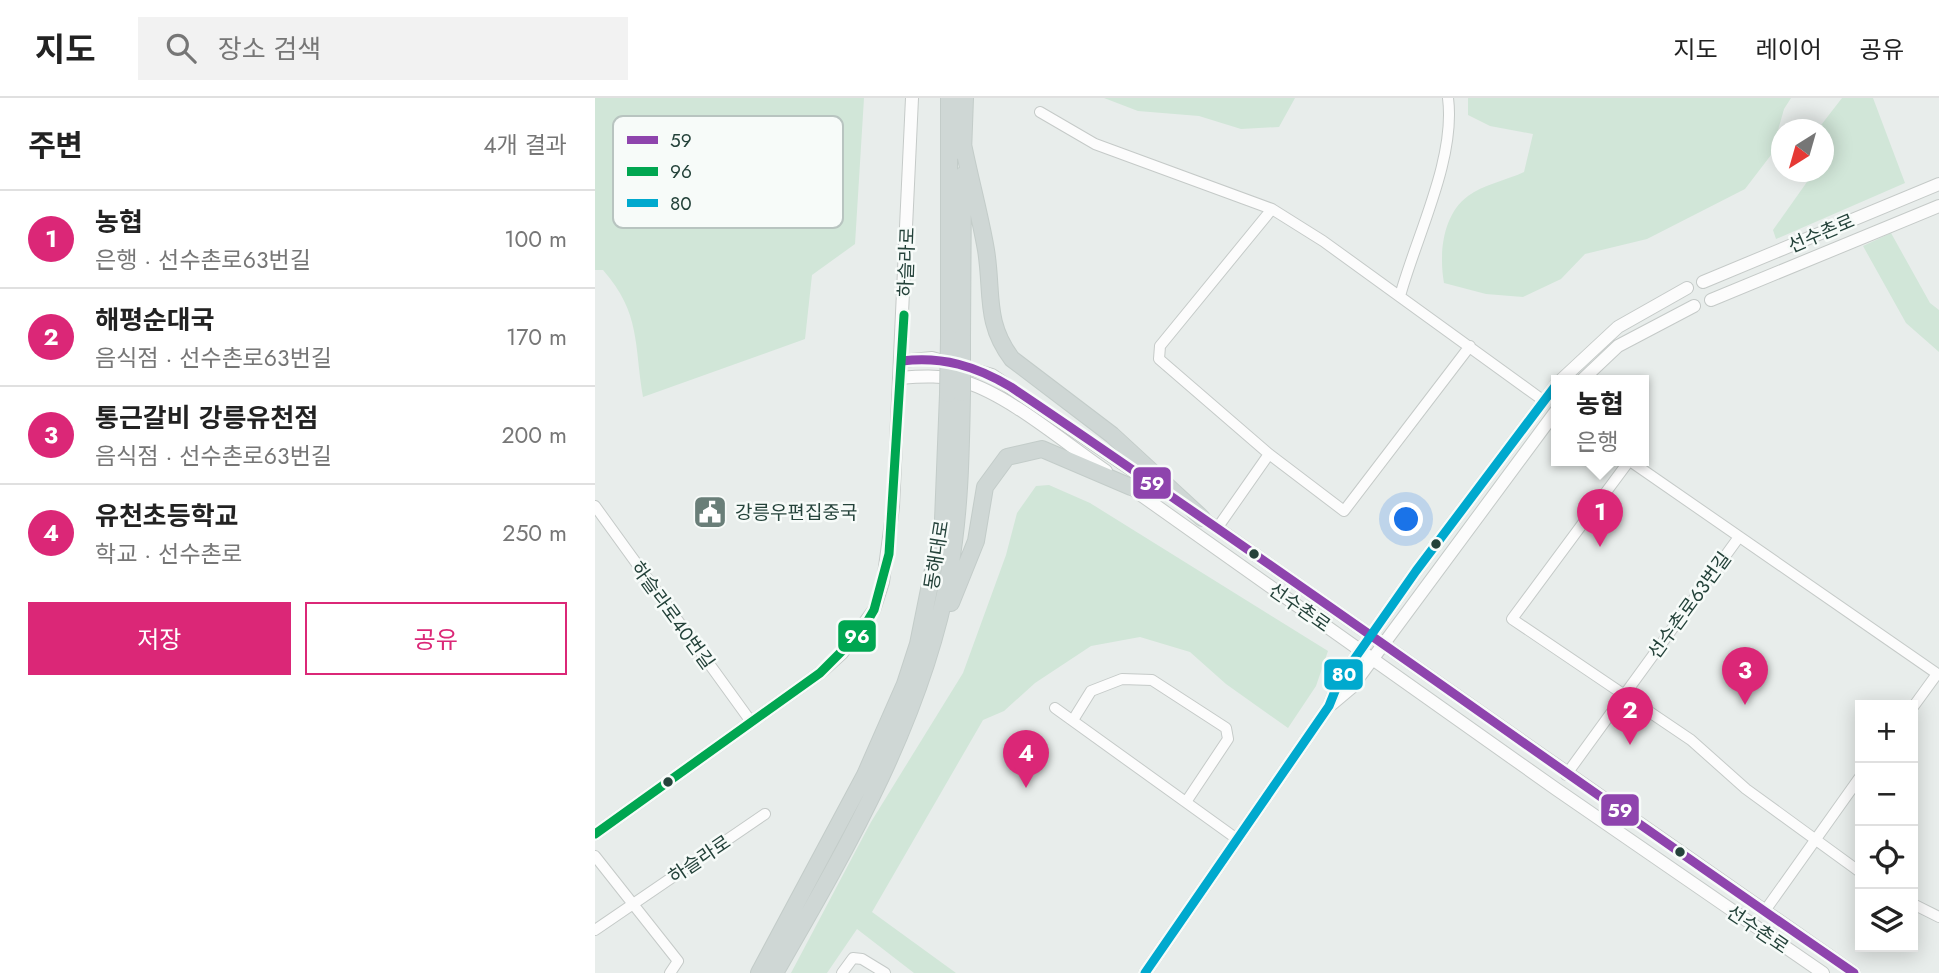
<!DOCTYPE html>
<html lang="ko">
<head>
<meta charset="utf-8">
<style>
  :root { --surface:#fff; --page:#f2f2f2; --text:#222; --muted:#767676; --line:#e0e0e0; --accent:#db2777 }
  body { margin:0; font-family:Jost,"Noto Sans KR",sans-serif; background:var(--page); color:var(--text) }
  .controls { position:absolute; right:21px; bottom:21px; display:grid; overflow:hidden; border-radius:0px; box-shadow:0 4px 18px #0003 }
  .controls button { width:63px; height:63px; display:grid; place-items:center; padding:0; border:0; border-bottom:2px solid var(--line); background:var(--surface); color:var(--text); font:35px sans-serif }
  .compass { position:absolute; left:1176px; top:21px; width:63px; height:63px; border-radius:50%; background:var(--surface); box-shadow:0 4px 18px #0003; rotate:217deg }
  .you { position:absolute; left:812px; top:422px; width:24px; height:24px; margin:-18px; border:5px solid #fff; border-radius:50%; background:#1a73e8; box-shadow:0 0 0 10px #1a73e833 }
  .badge { display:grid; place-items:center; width:46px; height:46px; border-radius:50%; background:var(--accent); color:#fff; font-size:23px; font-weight:700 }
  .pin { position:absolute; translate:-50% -58px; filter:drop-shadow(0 2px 4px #0008) }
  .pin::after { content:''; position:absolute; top:37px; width:24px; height:21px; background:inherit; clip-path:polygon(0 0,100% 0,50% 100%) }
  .popup { position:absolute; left:956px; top:277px; width:98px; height:91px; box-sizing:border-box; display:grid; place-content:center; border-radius:0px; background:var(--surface); filter:drop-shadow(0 2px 5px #0005); font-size:23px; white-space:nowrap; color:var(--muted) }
  .popup b { font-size:26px; color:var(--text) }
  .popup::after { content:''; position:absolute; left:50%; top:100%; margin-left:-14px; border:14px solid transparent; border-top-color:var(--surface) }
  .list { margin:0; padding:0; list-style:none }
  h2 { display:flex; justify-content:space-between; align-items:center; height:91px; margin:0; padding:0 28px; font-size:30px }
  h2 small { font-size:23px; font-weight:400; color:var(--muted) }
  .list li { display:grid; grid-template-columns:46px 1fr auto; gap:21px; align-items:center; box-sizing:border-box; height:98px; padding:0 28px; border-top:2px solid var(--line) }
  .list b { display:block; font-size:26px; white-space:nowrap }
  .list p { margin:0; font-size:23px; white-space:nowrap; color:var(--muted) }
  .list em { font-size:23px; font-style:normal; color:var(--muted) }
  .actions { display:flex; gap:14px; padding:21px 28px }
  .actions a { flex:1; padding:16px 0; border:2px solid var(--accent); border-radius:0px; text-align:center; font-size:24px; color:var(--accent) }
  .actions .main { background:var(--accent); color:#fff }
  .icon { flex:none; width:38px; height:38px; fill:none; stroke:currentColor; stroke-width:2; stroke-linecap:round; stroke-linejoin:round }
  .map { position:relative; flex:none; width:1344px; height:875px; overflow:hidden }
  header { display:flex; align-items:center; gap:42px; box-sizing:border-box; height:98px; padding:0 35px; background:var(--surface); border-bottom:2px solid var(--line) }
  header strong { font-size:33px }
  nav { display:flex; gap:38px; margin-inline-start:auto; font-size:24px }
  .search { width:490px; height:63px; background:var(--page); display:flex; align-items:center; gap:18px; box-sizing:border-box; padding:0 24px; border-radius:0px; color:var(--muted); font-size:26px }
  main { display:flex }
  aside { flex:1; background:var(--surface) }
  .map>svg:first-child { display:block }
</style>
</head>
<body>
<header>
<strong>지도</strong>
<div class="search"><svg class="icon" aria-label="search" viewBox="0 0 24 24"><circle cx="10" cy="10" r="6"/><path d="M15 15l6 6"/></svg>장소 검색</div>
<nav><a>지도</a><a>레이어</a><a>공유</a></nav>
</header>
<main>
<aside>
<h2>주변<small>4개 결과</small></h2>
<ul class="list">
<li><span class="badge">1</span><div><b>농협</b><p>은행 · 선수촌로63번길</p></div><em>100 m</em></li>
<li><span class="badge">2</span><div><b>해평순대국</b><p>음식점 · 선수촌로63번길</p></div><em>170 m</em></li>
<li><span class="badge">3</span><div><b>통근갈비 강릉유천점</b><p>음식점 · 선수촌로63번길</p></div><em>200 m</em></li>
<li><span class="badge">4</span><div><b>유천초등학교</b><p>학교 · 선수촌로</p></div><em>250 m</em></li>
</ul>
<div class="actions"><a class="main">저장</a><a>공유</a></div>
</aside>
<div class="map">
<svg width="1344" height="875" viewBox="0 0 1344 875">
  <rect width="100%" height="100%" fill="#e8edeb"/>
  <path fill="#d1e6d8" d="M0,0H269L260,146L217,177L210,241L48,299C39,247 46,215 8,172H0Z
    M509,0H700L684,29L646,31L604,18L543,13Z
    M873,0H1196L1189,11L1176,57L1150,91L1052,141L990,156L966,181L928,199L891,196L849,185C844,157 847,117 873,98C887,87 912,82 929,74L938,36L895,28L873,17Z
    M1247,0H1278L1310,85L1181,141L1178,132L1219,74H1228V32L1223,31Z
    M1296,135L1335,205L1344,212V254L1311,225L1268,148Z
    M454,387L495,405L733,553L721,588L693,630L631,586L595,554L545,539L496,548L440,585L409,613L388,622L277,814L361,875H319L262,831L232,875H196L276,724L368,575L411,457L422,415L441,388Z"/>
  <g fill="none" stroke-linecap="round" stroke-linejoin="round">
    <g stroke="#c5cac8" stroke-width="12">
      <path id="minor" d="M445,14L500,46L677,111L728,143L949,303
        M677,111L565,248L564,261L674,356L749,413L875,248
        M805,198C821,139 861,61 853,0
        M1034,363L917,521L1096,642L1151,691L1265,774
        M1035,363L1344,577
        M0,408L157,625
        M623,429L674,356
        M1318,609L1342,576
        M460,610L642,741
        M478,622L496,593L527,581L557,582L631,630L633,641L591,704
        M971,677L1144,439
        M0,758L83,863L75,875
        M1318,806L1344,819
        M1169,814L1265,679
        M0,832L170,716
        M247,875L258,860L267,861L290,875"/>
    </g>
    <g stroke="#c5cac8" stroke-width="14">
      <path id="tertiary" d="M1108,184L1344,86
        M1116,202L1344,108
        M307,263L337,260L397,277L572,396
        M306,280C328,278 349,277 370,284C414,297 471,346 511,373
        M965,283L1023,229L1092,190
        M986,283L1023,248L1099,208
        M529,385L961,691L1228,875
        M602,416L1259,875
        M737,606L756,590L961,313
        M0,736L225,575L247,555L279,512L288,484L298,409L317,0
        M550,875L734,608L744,583L821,473L961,287"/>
    </g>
    <g stroke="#c3ccc9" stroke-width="18">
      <path id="primary" d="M368,46C375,81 385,117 391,152C398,195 389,224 417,261L517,337L607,420
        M368,55L370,0
        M367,239L368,77
        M354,240V0
        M356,505L381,443L390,389L412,359L447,351L536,389
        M164,875L270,677L310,586L323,546L348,422L353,296
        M180,875C252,750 328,620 354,476C365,416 366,356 367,295"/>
    </g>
    <use href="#minor" stroke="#fcfcfc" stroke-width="10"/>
    <use href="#tertiary" stroke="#fcfcfc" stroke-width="12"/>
    <use href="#primary" stroke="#cfd7d5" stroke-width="16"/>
    <g stroke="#c3ccc9" stroke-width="18" stroke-linecap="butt">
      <path id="primary-bridge" d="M367,295V239
        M353,296L354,240"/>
    </g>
    <use href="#primary-bridge" stroke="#cfd7d5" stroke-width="16"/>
    <g stroke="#f7fbf9" stroke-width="14">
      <path id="bus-1" d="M307,263C347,258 381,268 416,289C700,480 976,681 1259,875"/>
    </g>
    <g stroke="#f7fbf9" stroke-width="14">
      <path id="bus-2" d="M0,736L225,575L266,534L279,512L294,456L309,217"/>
    </g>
    <g stroke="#f7fbf9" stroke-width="14">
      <path id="bus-3" d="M550,875L734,608L744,583L821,473L961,287"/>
    </g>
    <use href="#bus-1" stroke="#8e44ad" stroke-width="9"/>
    <use href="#bus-2" stroke="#00a651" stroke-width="9"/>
    <use href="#bus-3" stroke="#00a9ce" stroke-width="9"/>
  </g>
  <defs>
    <g id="civic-square" transform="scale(1.75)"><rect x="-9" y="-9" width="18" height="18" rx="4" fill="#697e78" stroke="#f7fbf9"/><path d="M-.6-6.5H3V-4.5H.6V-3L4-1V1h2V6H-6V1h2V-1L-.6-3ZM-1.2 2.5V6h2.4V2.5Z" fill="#fff"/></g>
  </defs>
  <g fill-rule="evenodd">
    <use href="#civic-square" x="115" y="414"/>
  </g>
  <g fill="#24423a" stroke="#f7fbf9" stroke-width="2.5">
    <circle cx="841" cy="446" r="6"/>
    <circle cx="659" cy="456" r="6"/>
    <circle cx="73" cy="684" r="6"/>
    <circle cx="1085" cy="754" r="6"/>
  </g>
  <g text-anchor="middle" stroke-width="5" stroke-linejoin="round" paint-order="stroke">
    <g font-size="19" fill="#24423a" stroke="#f7fbf9">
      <text transform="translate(1226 135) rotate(-23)" y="7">선수촌로</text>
      <text transform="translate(311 164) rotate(-88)" y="7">하슬라로</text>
      <text transform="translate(341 457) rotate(-81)" y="7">동해대로</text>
      <text transform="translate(1094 507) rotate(-54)" y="7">선수촌로63번길</text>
      <text transform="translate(705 509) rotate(35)" y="7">선수촌로</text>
      <text transform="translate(78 517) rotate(54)" y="7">하슬라로40번길</text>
      <text transform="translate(104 761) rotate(-34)" y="7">하슬라로</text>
      <text transform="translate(1163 831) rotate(34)" y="7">선수촌로</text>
    </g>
    <g font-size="19" fill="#24423a" stroke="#f7fbf9" text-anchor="start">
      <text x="140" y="421">강릉우편집중국</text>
    </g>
  </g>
  <rect x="18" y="18" width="230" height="112" rx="10" fill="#f7fbf9" stroke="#b8c4c0" stroke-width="2"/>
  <rect x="32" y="38" width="31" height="8" fill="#8e44ad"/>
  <rect x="32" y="69" width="31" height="9" fill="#00a651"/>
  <rect x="32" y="101" width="31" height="8" fill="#00a9ce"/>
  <g font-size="19" fill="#24423a">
    <text x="75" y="49">59</text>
    <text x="75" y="80">96</text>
    <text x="75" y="112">80</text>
  </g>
  <g stroke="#f7fbf9" stroke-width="2.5">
    <rect x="537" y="368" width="40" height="34" rx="7" fill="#8e44ad"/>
    <rect x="242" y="521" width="40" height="34" rx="7" fill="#00a651"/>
    <rect x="728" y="560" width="41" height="33" rx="7" fill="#00a9ce"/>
    <rect x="1005" y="695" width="40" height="34" rx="7" fill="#8e44ad"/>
  </g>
  <g font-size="19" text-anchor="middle" font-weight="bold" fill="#fff">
    <text x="557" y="392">59</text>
    <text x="262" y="545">96</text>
    <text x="749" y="583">80</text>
    <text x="1025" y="719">59</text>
  </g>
</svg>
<div class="controls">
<button>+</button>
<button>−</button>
<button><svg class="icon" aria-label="locate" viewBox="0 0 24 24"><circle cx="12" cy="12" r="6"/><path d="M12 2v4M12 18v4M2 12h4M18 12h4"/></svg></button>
<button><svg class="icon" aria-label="layers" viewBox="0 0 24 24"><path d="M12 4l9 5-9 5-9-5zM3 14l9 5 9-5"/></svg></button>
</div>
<svg class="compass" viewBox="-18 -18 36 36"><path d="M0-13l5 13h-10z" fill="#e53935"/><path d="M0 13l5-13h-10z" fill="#767676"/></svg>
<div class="you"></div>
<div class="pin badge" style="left:1005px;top:449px">1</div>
<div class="popup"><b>농협</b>은행</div>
<div class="pin badge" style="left:1035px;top:647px">2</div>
<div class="pin badge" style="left:1150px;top:607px">3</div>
<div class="pin badge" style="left:431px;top:690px">4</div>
</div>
</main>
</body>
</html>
